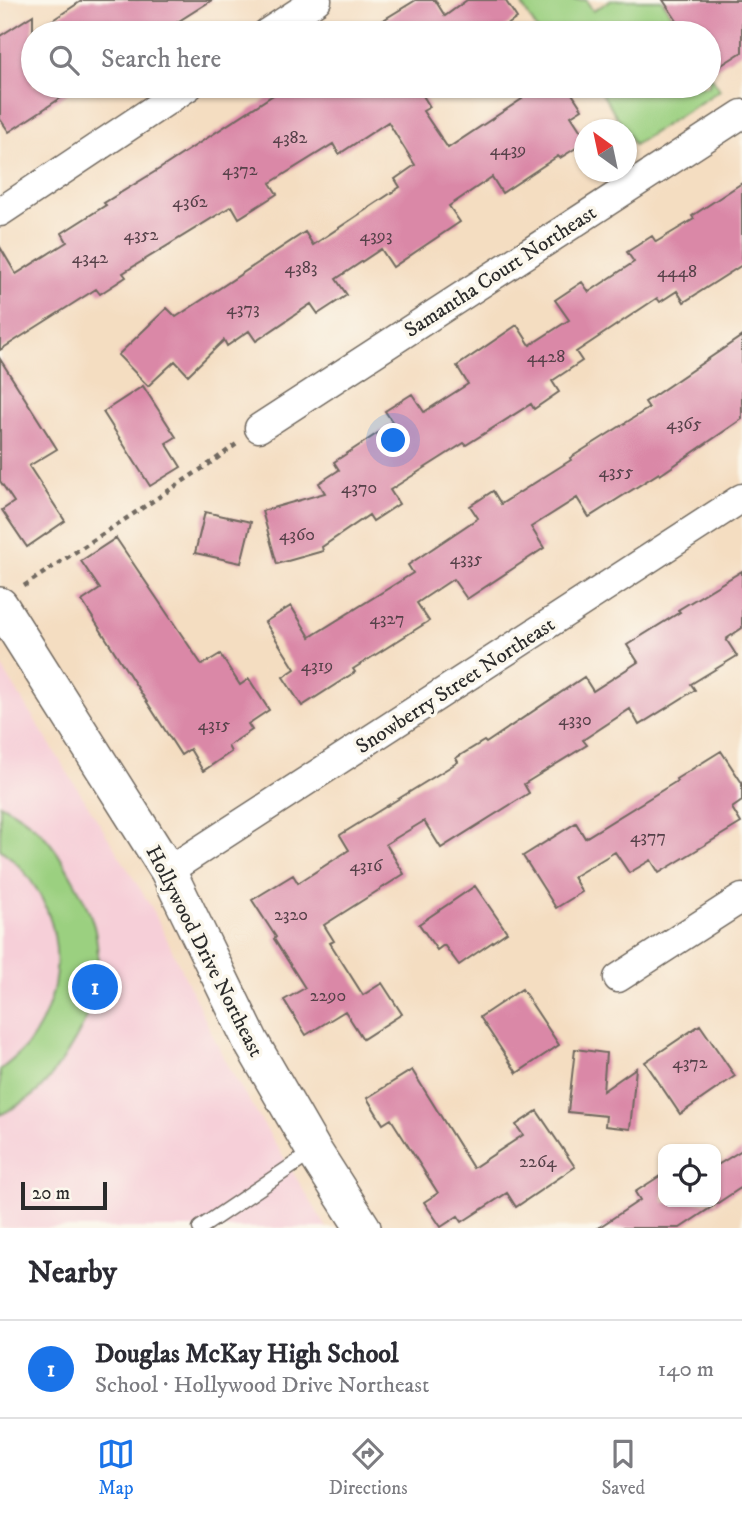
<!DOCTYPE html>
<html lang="en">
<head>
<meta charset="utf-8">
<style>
  :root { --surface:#fff; --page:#f2f2f3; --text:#2b2b33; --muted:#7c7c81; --line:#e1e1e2; --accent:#1a73e8 }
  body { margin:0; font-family:"IM FELL DW Pica",serif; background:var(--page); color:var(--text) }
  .controls { position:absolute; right:21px; bottom:21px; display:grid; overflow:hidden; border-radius:14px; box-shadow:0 2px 5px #0004 }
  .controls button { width:63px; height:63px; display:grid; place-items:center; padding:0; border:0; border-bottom:2px solid var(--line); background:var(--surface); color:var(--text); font:35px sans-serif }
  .compass { position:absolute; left:574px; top:119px; width:63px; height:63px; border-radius:50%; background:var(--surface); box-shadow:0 2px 5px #0004; rotate:327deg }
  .scale { position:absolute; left:21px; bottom:18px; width:86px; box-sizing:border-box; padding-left:7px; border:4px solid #2b2b2b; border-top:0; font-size:19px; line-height:24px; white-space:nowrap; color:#2b2b2b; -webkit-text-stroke:5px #fbf7ec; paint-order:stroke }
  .you { position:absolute; left:394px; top:441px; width:24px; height:24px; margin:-18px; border:5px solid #fff; border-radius:50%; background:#1a73e8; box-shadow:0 0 0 10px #1a73e833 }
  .badge { display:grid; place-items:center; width:46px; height:46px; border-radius:50%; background:var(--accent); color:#fff; font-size:23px; font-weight:700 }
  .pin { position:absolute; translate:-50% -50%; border:4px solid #fff; box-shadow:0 2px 7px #0006 }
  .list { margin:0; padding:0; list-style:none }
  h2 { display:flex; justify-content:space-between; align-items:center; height:91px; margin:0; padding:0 28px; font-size:30px }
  h2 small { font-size:23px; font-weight:400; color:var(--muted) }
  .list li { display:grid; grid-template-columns:46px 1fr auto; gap:21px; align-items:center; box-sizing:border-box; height:98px; padding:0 28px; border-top:2px solid var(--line) }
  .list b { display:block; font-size:26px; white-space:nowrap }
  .list p { margin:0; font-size:23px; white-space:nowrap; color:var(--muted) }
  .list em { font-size:23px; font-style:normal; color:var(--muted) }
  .icon { flex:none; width:38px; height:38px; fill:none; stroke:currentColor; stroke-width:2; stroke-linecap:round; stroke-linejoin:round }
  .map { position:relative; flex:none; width:742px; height:1228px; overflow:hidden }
  .search { position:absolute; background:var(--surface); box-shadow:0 2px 5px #0004; left:21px; right:21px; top:21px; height:77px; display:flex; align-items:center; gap:18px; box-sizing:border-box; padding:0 24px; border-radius:38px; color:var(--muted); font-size:26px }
  .sheet { height:189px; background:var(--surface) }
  nav { display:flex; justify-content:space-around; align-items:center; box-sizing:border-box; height:98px; border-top:2px solid var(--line); background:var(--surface); font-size:19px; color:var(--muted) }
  nav a { display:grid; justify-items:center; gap:4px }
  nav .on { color:var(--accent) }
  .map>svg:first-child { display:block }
</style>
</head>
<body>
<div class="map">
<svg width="742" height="1228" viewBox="0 0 742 1228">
  <rect width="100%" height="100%" fill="#fbf7ec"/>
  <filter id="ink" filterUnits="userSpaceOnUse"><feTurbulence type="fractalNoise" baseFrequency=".0143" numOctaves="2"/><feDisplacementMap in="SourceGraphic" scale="14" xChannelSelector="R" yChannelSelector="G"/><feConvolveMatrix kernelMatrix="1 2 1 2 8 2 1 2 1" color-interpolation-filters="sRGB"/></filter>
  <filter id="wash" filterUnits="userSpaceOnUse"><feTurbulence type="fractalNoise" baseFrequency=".00686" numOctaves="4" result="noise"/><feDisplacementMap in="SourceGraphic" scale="28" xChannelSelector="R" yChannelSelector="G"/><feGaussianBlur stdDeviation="1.57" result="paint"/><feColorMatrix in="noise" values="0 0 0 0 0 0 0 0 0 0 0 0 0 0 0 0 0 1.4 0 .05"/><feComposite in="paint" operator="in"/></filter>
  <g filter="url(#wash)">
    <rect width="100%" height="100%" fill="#f4ddc1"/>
    <path fill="#f6cfd8" d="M0,664L152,908L227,1065L327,1228H0Z"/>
    <path fill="#9bd080" stroke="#637e56" stroke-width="2" d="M519,0H586L593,11L611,0H662L683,33H563L562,32L559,33H539Z
      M709,73L720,90L634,145L627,132L626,130L625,129L597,86H709Z
      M0,804C35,822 52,840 70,874C82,895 95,919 97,943C99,961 97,990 91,1007C82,1031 58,1071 40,1089C29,1100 14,1108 0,1115V1070C12,1060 26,1049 34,1036C74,973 59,893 0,849Z"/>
    <g id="blocks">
      <path fill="#da88a7" d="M83,0H212L160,33H33V86H79L9,132L0,119V36L33,15V33Z
        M416,0H435L445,16L467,0H505L517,18L496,33H362Z
        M663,0H742V52L709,73V33H685Z
        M287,86H417L430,107L423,111L448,148L522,99L514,86H567L582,109L571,116L584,136V143L560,158L558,156L502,193L492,177L449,206L460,222L393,267L381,249L336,279L347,295L318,314L311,304L256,341L249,331L227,346L224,340L188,375L175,361L148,386L118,355L167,308L176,317L305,232L313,245L400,187L395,179L415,165L388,122L339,154L333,144L270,183L277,194L239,218L232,206L123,273L126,277L100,294L96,289L0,350V247L16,274L67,242L62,233L106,205L104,203L161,168Z
        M742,183V265L684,302L677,291L660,302L657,298L576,352L582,361L552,381L559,392L534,409L531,404L466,445L464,443L390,490L399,504L373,521L369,515L322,547L323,551L277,564L262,511L325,493L319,483L339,470L334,462L393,423L385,411L412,394L424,412L468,384L457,366L517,325L530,345L569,320L555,300L582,282L589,292L634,262L627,252L652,236L656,242L694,219L692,216Z
        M742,336V419L660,475L659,473L589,517L577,498L531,527L544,548L467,599L453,579L417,603L429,621L353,669L355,672L302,706L283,677L295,669L265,622L291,606L310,637L413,573L408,565L478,518L470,506L493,491L501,504L571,460L570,458L649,408L645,402Z
        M0,359L57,449L29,466L65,521L27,547L2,510L14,502L0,481Z
        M143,386L176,437L166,443L181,467L150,486L103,412Z
        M205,512L251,522L241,563L195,553Z
        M116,538L202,665L220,654L240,685L249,679L269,710L248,724L252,730L228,746L231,752L203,771L190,749L181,755L82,601L100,589L81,561Z
        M742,571V628L726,639L737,656L691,684L695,690L639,725L630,709L583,740L587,745L524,784L529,793L441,848L424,821L386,844L404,874L324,925L334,941L330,943L363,995L382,983L402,1014L363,1039L345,1011L306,1035L284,1000L305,988L274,939L276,937L252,900L293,875L298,883L349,850L340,835L458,762L456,758L484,741L486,743L584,677L593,691L638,662L627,645L680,612L678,610Z
        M721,751L742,783V801L732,808L741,823L659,873L651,860L629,873L615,852L573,877L582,892L556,908L523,856L576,823L585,838L677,781L676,779Z
        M475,886L507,932L459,965L444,945L437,950L419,924Z
        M522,989L559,1045L517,1073L480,1017Z
        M700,1025L735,1076L680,1114L645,1062Z
        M575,1049L606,1053L603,1091L636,1068L630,1129L605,1126L606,1116L568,1112Z
        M412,1070L473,1168L523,1135L516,1125L537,1111L575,1167L516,1207L507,1193L462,1222L458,1216L441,1227L424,1202L438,1193L391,1119L383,1124L367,1098Z
        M742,1150V1187L680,1228H598L640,1200L635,1192L663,1174V1202H716V1166Z"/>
    </g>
  </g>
  <g filter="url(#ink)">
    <use href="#blocks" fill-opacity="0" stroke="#716960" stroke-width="2"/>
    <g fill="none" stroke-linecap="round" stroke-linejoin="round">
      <g stroke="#716960" stroke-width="17">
        <path id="service" d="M200,1228L314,1151"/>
      </g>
      <g stroke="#716960" stroke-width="31">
        <path id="minor" d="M267,33L317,0
          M0,212L189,86
          M259,428L742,114
          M168,871L742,498
          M618,978L742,898"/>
      </g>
      <g stroke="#716960" stroke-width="38">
        <path id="tertiary" d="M0,605L168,871L251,1042L314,1151L363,1228"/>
      </g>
      <path stroke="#716960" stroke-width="4.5" stroke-dasharray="5 5" stroke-linecap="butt" d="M24,586L209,464L238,443"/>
      <use href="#service" stroke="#fff" stroke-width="14"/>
      <use href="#minor" stroke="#fff" stroke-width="28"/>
      <use href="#tertiary" stroke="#fff" stroke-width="35"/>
    </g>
  </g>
  <g text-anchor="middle" stroke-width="7" stroke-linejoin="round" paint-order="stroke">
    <g font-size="18" fill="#57424a">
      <text x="290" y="143">4382</text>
      <text x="508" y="155">4439</text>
      <text x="240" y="175">4372</text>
      <text x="190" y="207">4362</text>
      <text x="141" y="240">4352</text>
      <text x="376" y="241">4393</text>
      <text x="90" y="263">4342</text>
      <text x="301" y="273">4383</text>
      <text x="677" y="277">4448</text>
      <text x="243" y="314">4373</text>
      <text x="546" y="362">4428</text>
      <text x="684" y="429">4365</text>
      <text x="616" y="477">4355</text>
      <text x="359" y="493">4370</text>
      <text x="297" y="540">4360</text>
      <text x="466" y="564">4335</text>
      <text x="387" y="624">4327</text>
      <text x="317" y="671">4319</text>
      <text x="575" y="725">4330</text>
      <text x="214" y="730">4315</text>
      <text x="648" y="842">4377</text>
      <text x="366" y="871">4316</text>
      <text x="291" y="920">2320</text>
      <text x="328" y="1001">2290</text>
      <text x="690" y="1068">4372</text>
      <text x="538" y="1167">2264</text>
    </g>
    <g font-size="21" fill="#2b2b2b" stroke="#fbf7ec">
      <text transform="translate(500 271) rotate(-33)" y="7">Samantha Court Northeast</text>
      <text transform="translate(455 685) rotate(-33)" y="7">Snowberry Street Northeast</text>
      <text transform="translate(205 951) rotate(63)" y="7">Hollywood Drive Northeast</text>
    </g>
  </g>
</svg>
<div class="controls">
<button><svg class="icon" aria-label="locate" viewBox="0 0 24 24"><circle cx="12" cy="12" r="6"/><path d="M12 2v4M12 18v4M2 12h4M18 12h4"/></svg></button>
</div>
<svg class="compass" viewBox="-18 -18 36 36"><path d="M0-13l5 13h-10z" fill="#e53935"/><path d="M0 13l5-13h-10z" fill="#7c7c81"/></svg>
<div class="scale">20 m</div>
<div class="you"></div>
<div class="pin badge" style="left:95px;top:987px">1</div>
<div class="search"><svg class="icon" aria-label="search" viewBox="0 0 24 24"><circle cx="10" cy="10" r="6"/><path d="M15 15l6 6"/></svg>Search here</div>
</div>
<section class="sheet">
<h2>Nearby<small></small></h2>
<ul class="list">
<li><span class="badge">1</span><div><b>Douglas McKay High School</b><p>School · Hollywood Drive Northeast</p></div><em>140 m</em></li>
</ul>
</section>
<nav>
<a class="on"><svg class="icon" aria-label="map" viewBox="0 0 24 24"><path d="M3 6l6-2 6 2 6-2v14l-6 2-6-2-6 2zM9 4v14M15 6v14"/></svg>Map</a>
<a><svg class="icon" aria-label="directions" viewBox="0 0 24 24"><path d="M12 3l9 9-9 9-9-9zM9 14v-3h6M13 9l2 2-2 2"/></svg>Directions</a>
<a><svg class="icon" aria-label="saved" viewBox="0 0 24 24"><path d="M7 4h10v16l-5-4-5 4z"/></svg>Saved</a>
</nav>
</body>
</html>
